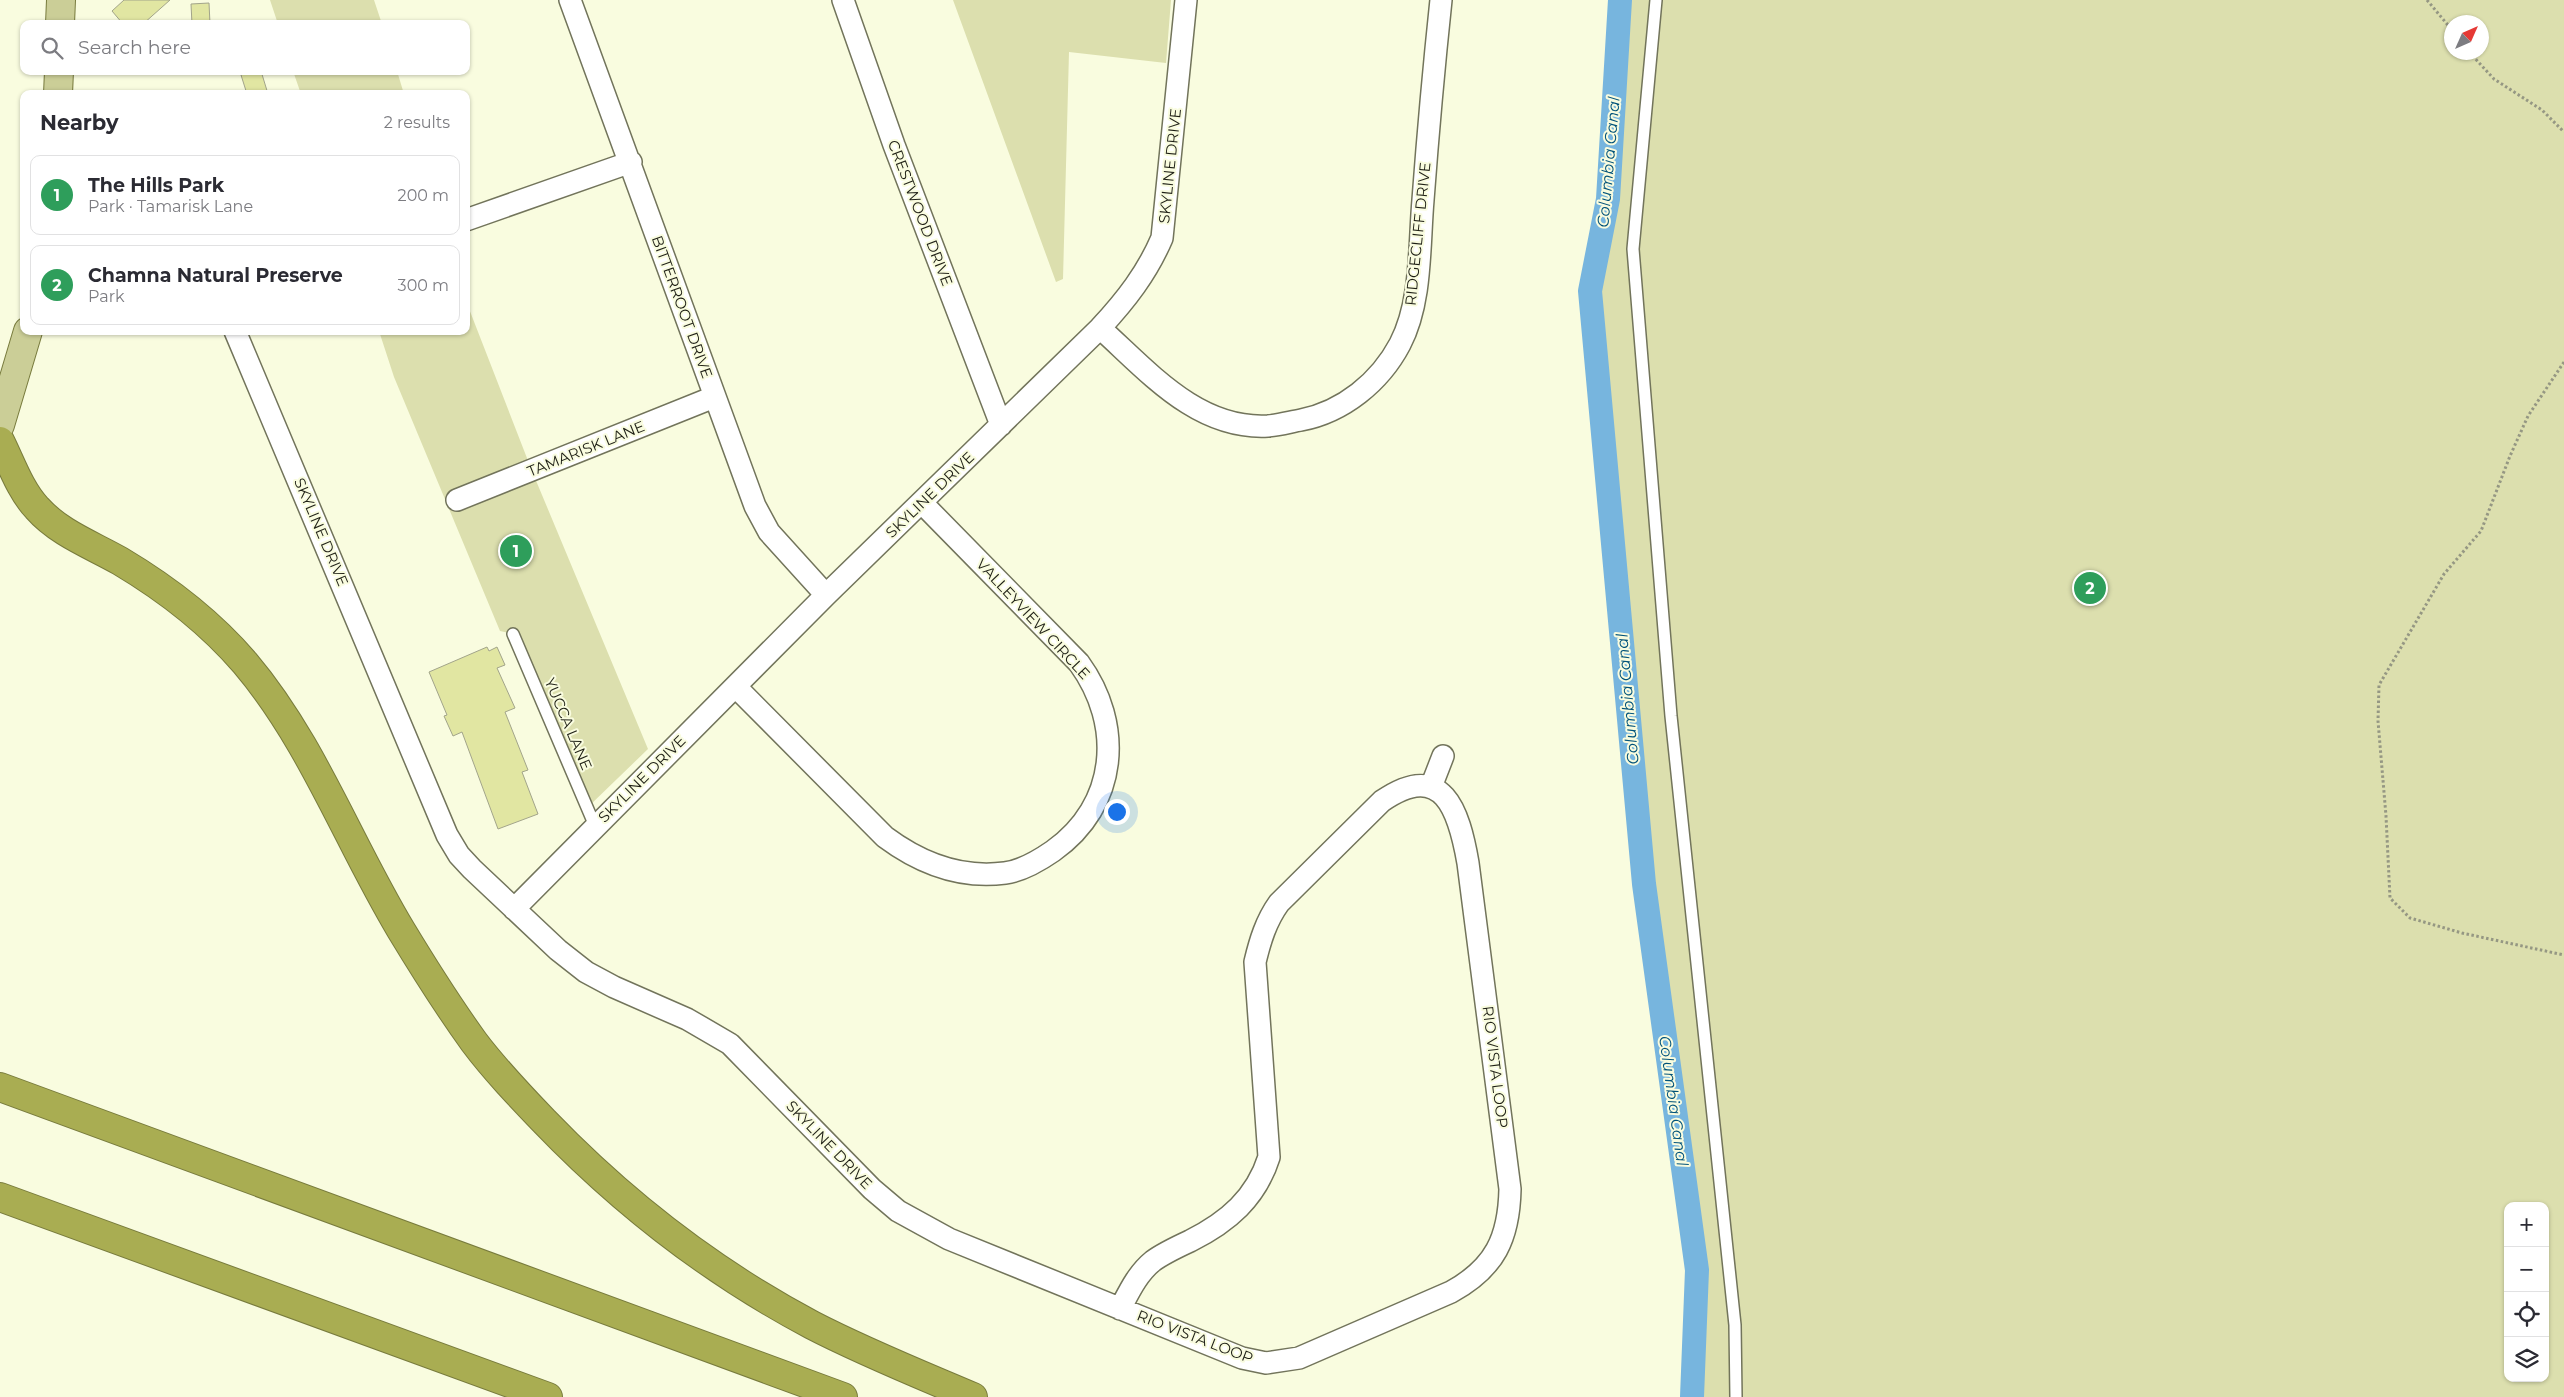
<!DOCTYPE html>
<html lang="en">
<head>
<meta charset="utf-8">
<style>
  :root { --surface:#fff; --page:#f2f2f3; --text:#2b2b33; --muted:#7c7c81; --line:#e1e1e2; --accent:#7c3aed }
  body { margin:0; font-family:Montserrat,sans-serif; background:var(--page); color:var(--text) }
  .controls { position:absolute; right:15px; bottom:15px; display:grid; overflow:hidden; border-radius:10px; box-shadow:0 1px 4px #0004 }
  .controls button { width:45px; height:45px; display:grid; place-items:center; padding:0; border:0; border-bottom:1px solid var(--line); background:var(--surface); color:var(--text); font:25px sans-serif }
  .compass { position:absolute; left:2444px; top:15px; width:45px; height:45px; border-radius:50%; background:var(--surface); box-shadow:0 1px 4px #0004; rotate:45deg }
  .you { position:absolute; left:1116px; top:811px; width:18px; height:18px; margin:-12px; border:4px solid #fff; border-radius:50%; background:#1a73e8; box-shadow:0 0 0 8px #1a73e833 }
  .badge { display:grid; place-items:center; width:32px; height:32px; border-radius:50%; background:var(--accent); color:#fff; font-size:16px; font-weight:700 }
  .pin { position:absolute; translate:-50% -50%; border:2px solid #fff; box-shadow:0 1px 5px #0006 }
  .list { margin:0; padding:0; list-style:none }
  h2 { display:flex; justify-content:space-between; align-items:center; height:65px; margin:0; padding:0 20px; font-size:21px }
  h2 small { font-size:16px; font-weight:400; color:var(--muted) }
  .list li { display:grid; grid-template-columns:32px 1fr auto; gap:15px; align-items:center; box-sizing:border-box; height:80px; margin:0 10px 10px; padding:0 10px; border:1px solid var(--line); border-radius:10px }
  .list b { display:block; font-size:19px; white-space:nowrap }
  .list p { margin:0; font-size:16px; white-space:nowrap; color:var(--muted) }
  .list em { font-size:16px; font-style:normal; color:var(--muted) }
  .icon { flex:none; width:28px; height:28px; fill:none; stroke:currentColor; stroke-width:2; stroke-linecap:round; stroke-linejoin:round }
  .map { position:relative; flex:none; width:2564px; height:1397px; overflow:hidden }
  .search { position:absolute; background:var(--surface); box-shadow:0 1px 4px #0004; left:20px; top:20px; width:450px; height:55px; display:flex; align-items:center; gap:12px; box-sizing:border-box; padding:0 18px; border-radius:10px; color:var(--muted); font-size:19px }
  .panel { position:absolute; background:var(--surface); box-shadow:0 1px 4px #0004; left:20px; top:90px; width:450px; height:245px; border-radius:10px }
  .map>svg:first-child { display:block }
</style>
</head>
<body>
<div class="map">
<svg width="2564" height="1397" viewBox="0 0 2564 1397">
  <rect width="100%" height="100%" fill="#f9fcdf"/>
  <path fill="#dcdfae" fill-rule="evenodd" d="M270,0H374L382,24H278Z
    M953,0H1171L1166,63L1069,52L1063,279L1056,282Z
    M1620,0H2564V1397H1691L1697,1270L1644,884L1590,291L1608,199ZM2452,22H2482V52H2452ZM2508,1206H2545V1378H2508Z
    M293,71H397L404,94H301Z
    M466,301L532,471L648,749L587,808L513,634L500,631L394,377L379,331H466Z"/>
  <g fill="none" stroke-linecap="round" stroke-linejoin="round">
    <path stroke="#77b5de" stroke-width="24" d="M1620,0L1608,199L1590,291L1644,884L1697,1270L1692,1397"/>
  </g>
  <path fill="#e1e6a2" stroke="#a2a48a" d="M124,0H170L143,24H123L112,11Z
    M209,3L210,24H192L191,4Z
    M253,71H261L268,94H247L241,75Z
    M487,647L489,651L497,647L505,665L497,668L515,708L505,712L528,770L522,772L538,814L498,829L462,732L453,736L444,716L447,715L429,672Z"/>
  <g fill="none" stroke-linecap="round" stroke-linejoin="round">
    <g stroke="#72745b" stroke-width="14">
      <path id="lane" d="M1656,0L1633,249L1671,716L1735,1325L1736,1397
        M513,634L595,826"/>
    </g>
    <g stroke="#72745b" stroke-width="24">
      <path id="street" d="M570,0L755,506L769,532L826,595
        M843,0L894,145L1001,425
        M466,220L631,162
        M1100,328C1148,371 1197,430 1268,426C1279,425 1290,422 1301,420C1343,412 1380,382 1400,344C1422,302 1419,246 1423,200C1428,133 1434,66 1441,0
        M235,331L447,835L459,855L472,869L558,950L586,972L614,987L687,1019L730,1044L872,1189L898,1211L949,1239L1242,1358L1266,1363L1299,1358L1451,1292C1495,1268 1509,1238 1510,1189L1468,863C1459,811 1443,759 1382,801L1279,903C1266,921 1260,941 1255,962L1269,1157C1256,1198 1228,1222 1190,1241C1177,1247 1164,1253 1153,1261C1137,1274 1129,1292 1120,1309
        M457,500L714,397
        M736,687L885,837C920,863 960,879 1005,873C1021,871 1040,860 1053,851C1118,805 1124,725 1079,663L922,503
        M1431,787L1443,756
        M514,909L826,595L1100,328C1126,300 1147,273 1162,238L1186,0"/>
    </g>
    <g stroke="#787b3d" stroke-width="30">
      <path id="primary" d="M60,24L61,0
        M58,94L59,71
        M0,425L28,331"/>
    </g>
    <g stroke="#787b3d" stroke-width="30">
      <path id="highway" d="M0,441C11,463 20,490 37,508C59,533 92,545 120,561C167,589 209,621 245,663C312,742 348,842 401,930C424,968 448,1006 474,1042C495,1070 520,1096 544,1121C622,1202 712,1272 812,1325C864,1352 919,1374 973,1397
        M0,1087L843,1397
        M0,1197L548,1397"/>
    </g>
    <path stroke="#959783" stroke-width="3" stroke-dasharray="2.5 2.5" stroke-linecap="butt" d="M2427,0L2452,30
      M2469,52L2494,79L2542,110L2564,132
      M2564,362L2528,416L2510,456L2481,531L2444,574L2379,685L2378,721L2386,816L2390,898L2410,918L2462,933L2564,955"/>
    <use href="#lane" stroke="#fff" stroke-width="11"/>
    <use href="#street" stroke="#fff" stroke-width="21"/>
    <use href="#primary" stroke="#cbce97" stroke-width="28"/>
    <use href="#highway" stroke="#a9ad52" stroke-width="28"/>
  </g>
  <g text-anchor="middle" stroke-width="4" stroke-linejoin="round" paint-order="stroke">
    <g font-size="15" fill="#1e1f15" stroke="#f9fcdf">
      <text transform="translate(1170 166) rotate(-84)" y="5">SKYLINE DRIVE</text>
      <text transform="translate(920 213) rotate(69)" y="5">CRESTWOOD DRIVE</text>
      <text transform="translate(1418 234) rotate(-84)" y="5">RIDGECLIFF DRIVE</text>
      <text transform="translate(682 307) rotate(70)" y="5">BITTERROOT DRIVE</text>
      <text transform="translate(586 449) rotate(-22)" y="5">TAMARISK LANE</text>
      <text transform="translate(930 495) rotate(-44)" y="5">SKYLINE DRIVE</text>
      <text transform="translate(321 532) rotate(67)" y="5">SKYLINE DRIVE</text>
      <text transform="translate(1033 619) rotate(47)" y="5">VALLEYVIEW CIRCLE</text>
      <text transform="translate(568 724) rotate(67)" y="5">YUCCA LANE</text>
      <text transform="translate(642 779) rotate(-45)" y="5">SKYLINE DRIVE</text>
      <text transform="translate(1495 1067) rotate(83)" y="5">RIO VISTA LOOP</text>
      <text transform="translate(829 1145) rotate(46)" y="5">SKYLINE DRIVE</text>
      <text transform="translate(1195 1337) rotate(21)" y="5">RIO VISTA LOOP</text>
    </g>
    <g font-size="16" font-style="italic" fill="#005279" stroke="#f9fcdf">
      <text transform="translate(1608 162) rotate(-85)" y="6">Columbia Canal</text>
      <text transform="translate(1627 699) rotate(-95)" y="6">Columbia Canal</text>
      <text transform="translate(1674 1101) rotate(82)" y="6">Columbia Canal</text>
    </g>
  </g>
</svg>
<div class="controls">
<button>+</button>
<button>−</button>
<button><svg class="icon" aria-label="locate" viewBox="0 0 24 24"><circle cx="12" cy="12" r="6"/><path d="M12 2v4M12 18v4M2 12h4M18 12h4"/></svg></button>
<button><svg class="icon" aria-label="layers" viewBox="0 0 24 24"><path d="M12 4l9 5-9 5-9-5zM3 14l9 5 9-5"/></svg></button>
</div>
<svg class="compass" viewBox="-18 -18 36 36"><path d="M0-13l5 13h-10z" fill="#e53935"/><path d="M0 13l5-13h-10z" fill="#7c7c81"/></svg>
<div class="you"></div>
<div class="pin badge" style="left:516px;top:551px;background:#2e9e5b">1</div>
<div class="pin badge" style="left:2090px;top:588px;background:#2e9e5b">2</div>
<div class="search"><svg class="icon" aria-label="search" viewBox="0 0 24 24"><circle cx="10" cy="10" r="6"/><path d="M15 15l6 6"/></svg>Search here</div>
<section class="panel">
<h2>Nearby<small>2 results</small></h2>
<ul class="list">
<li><span class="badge" style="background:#2e9e5b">1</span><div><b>The Hills Park</b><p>Park · Tamarisk Lane</p></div><em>200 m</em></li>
<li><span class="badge" style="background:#2e9e5b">2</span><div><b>Chamna Natural Preserve</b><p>Park</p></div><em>300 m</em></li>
</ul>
</section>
</div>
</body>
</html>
